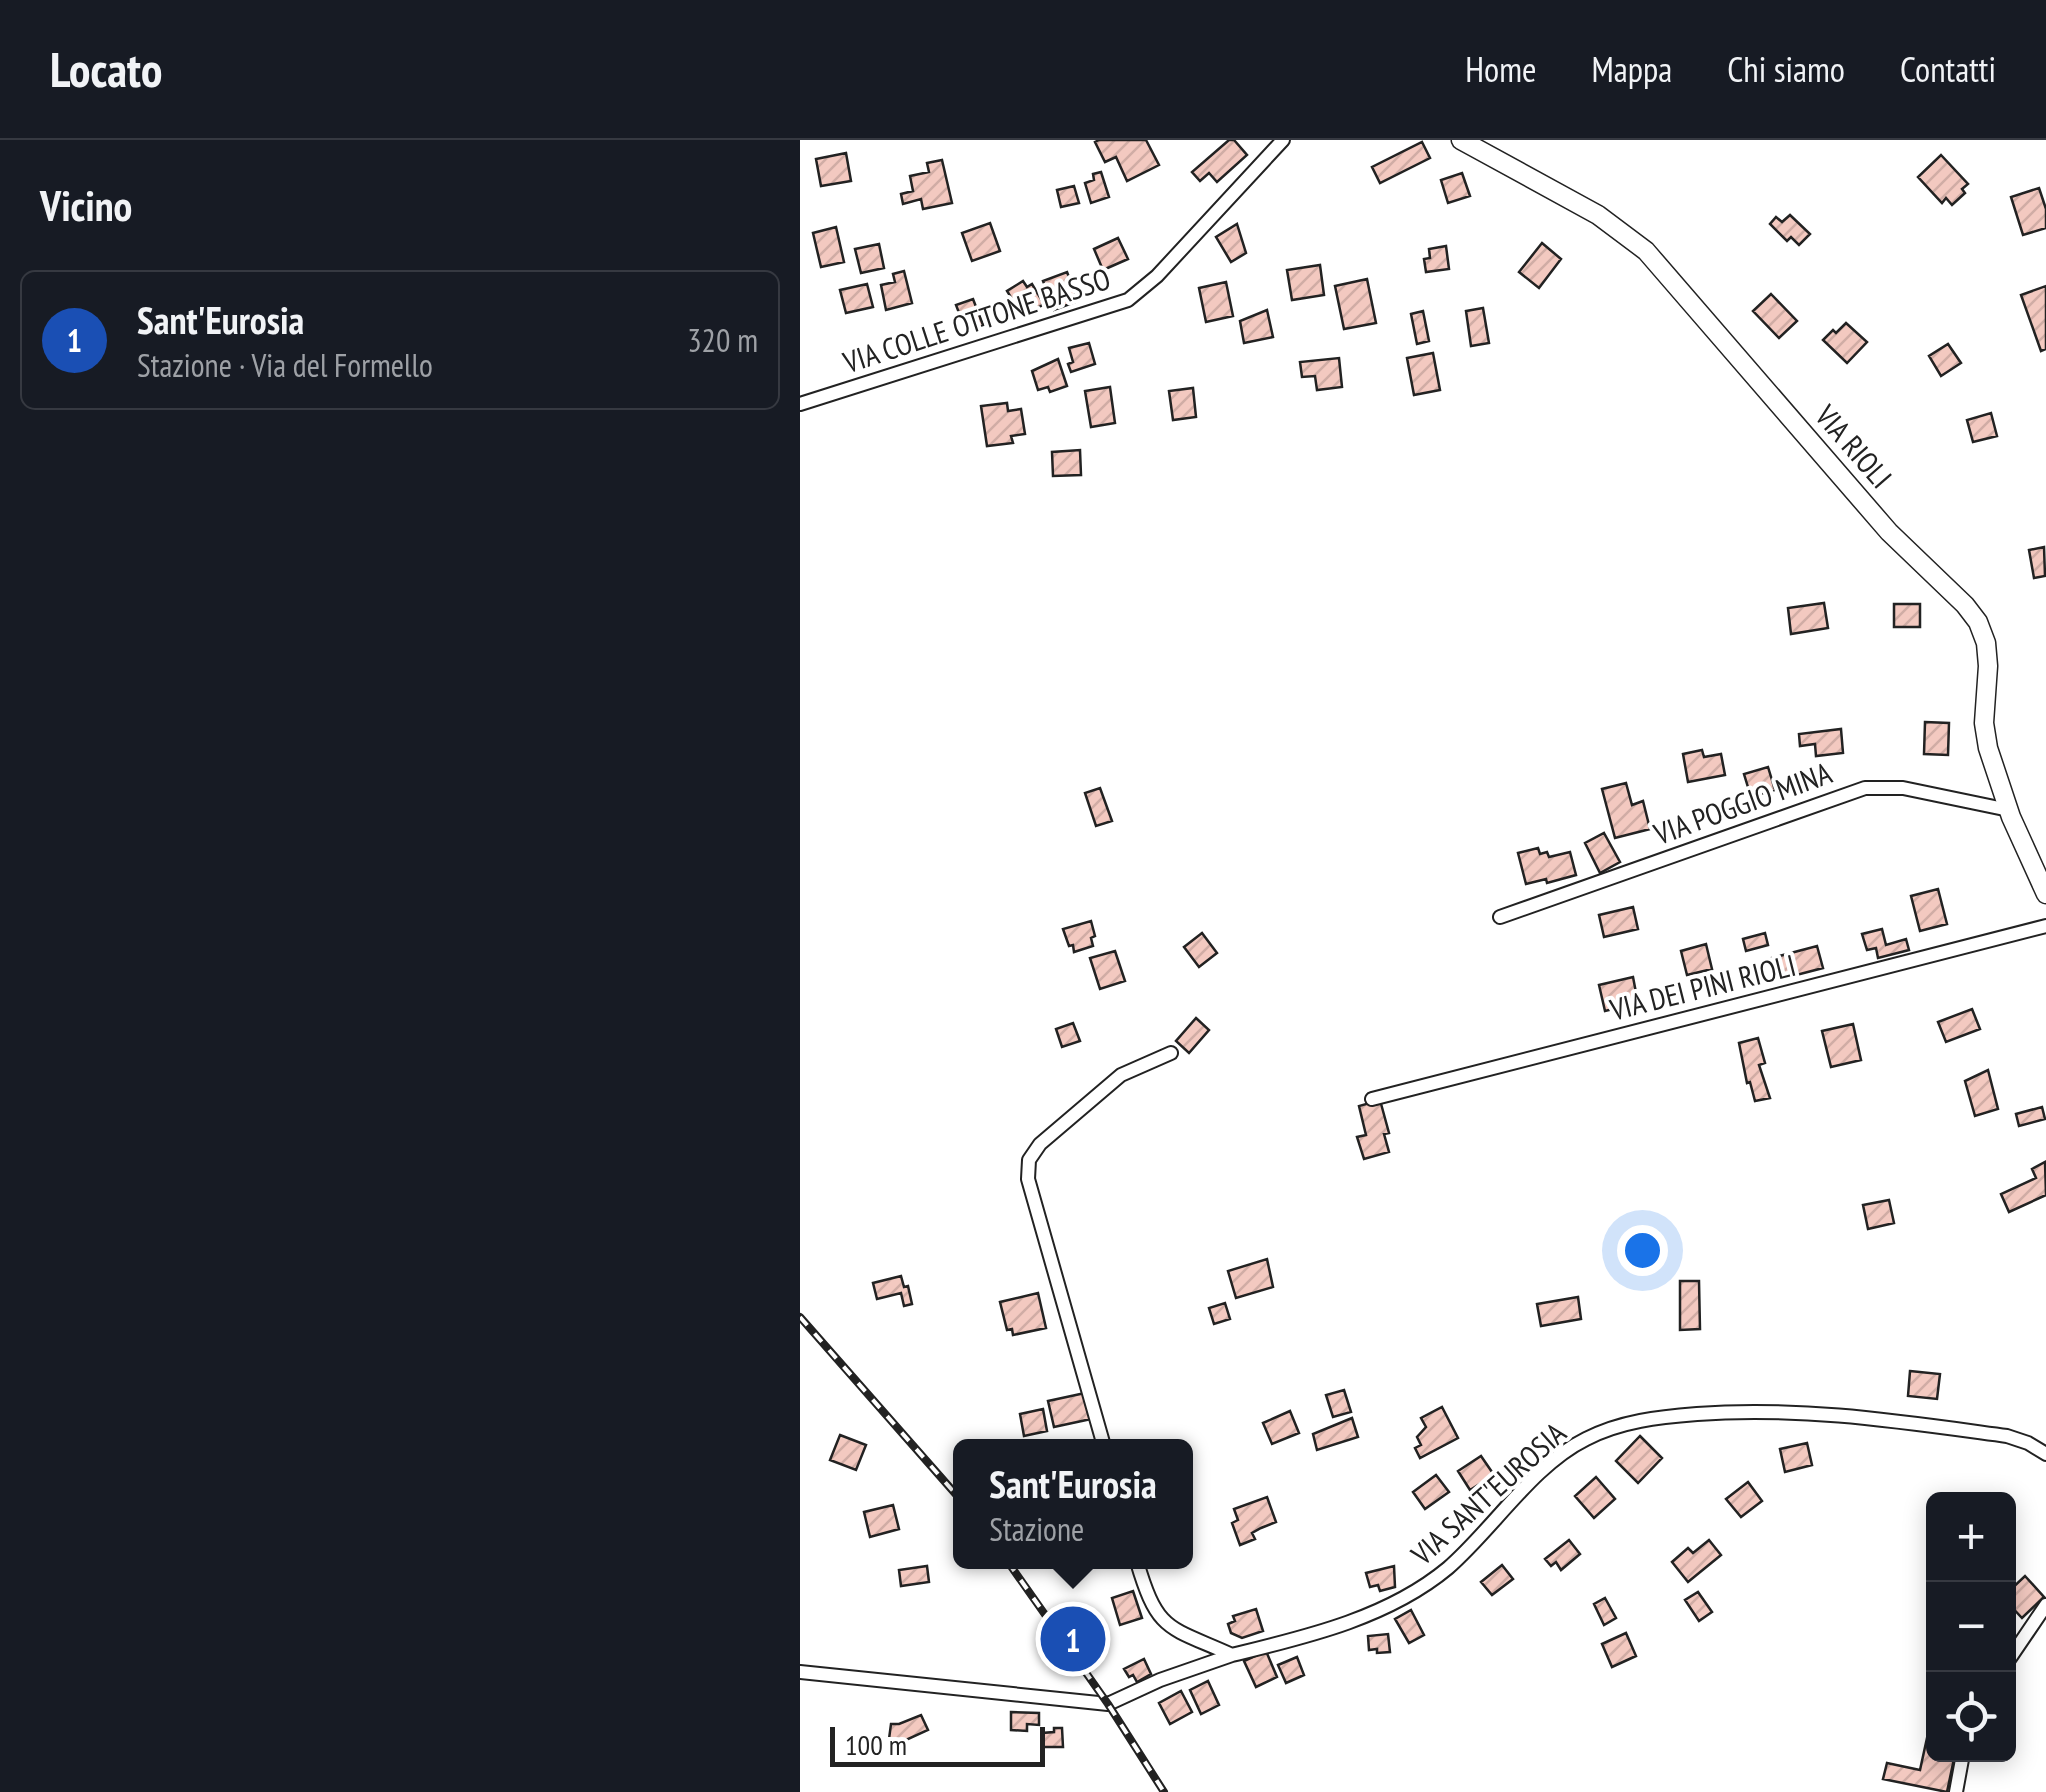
<!DOCTYPE html>
<html lang="it">
<head>
<meta charset="utf-8">
<style>
  :root { --surface:#171b24; --page:#242831; --text:#f1f3f6; --muted:#9ea1a6; --line:#363941; --accent:#c62828 }
  body { margin:0; font-family:"PT Sans Narrow",sans-serif; background:var(--page); color:var(--text) }
  .controls { position:absolute; right:30px; bottom:30px; display:grid; overflow:hidden; border-radius:15px; box-shadow:0 5px 25px #0003 }
  .controls button { width:90px; height:90px; display:grid; place-items:center; padding:0; border:0; border-bottom:2px solid var(--line); background:var(--surface); color:var(--text); font:50px sans-serif }
  .scale { position:absolute; left:30px; bottom:25px; width:215px; box-sizing:border-box; padding-left:10px; border:5px solid #222; border-top:0; font-size:28px; line-height:35px; white-space:nowrap; color:#222; -webkit-text-stroke:8px #fff; paint-order:stroke }
  .you { position:absolute; left:842px; top:1110px; width:35px; height:35px; margin:-25px; border:8px solid #fff; border-radius:50%; background:#1a73e8; box-shadow:0 0 0 15px #1a73e833 }
  .badge { display:grid; place-items:center; width:65px; height:65px; border-radius:50%; background:var(--accent); color:#fff; font-size:32px; font-weight:700 }
  .pin { position:absolute; translate:-50% -50%; border:5px solid #fff; box-shadow:0 2px 10px #0006 }
  .popup { position:absolute; left:153px; top:1299px; width:240px; height:130px; box-sizing:border-box; display:grid; place-content:center; border-radius:15px; background:var(--surface); filter:drop-shadow(0 2px 8px #0005); font-size:32px; white-space:nowrap; color:var(--muted) }
  .popup b { font-size:38px; color:var(--text) }
  .popup::after { content:''; position:absolute; left:50%; top:100%; margin-left:-20px; border:20px solid transparent; border-top-color:var(--surface) }
  .list { margin:0; padding:0; list-style:none }
  h2 { display:flex; justify-content:space-between; align-items:center; height:130px; margin:0; padding:0 40px; font-size:42px }
  h2 small { font-size:32px; font-weight:400; color:var(--muted) }
  .list li { display:grid; grid-template-columns:65px 1fr auto; gap:30px; align-items:center; box-sizing:border-box; height:140px; margin:0 20px 20px; padding:0 20px; border:2px solid var(--line); border-radius:15px }
  .list b { display:block; font-size:38px; white-space:nowrap }
  .list p { margin:0; font-size:32px; white-space:nowrap; color:var(--muted) }
  .list em { font-size:32px; font-style:normal; color:var(--muted) }
  .icon { flex:none; width:55px; height:55px; fill:none; stroke:currentColor; stroke-width:2; stroke-linecap:round; stroke-linejoin:round }
  .map { position:relative; flex:none; width:1246px; height:1652px; overflow:hidden }
  header { display:flex; align-items:center; gap:60px; box-sizing:border-box; height:140px; padding:0 50px; background:var(--surface); border-bottom:2px solid var(--line) }
  header strong { font-size:48px }
  nav { display:flex; gap:55px; margin-inline-start:auto; font-size:35px }
  main { display:flex }
  aside { flex:1; background:var(--surface) }
  .map>svg:first-child { display:block }
</style>
</head>
<body>
<header>
<strong>Locato</strong>
<nav><a>Home</a><a>Mappa</a><a>Chi siamo</a><a>Contatti</a></nav>
</header>
<main>
<aside>
<h2>Vicino<small></small></h2>
<ul class="list">
<li><span class="badge" style="background:#1a4fb4">1</span><div><b>Sant'Eurosia</b><p>Stazione · Via del Formello</p></div><em>320 m</em></li>
</ul>
</aside>
<div class="map">
<svg width="1246" height="1652" viewBox="0 0 1246 1652">
  <defs>
    <pattern id="building-hatch" width="6" height="6" patternUnits="userSpaceOnUse" patternTransform="scale(2.5)"><rect width="6" height="6" fill="#f3c9c0"/><path d="M-1 1l2-2M0 6l6-6M5 7l2-2" fill="none" stroke="#d0aca5"/></pattern>
  </defs>
  <rect width="100%" height="100%" fill="#fff"/>
  <path fill="url(#building-hatch)" stroke="#222" stroke-width="2.5" d="M299,0H346L359,25L327,41L316,17L305,22L295,2Z
    M429,0H434L447,15L417,42L409,33L400,41L392,32Z
    M622,2L630,18L580,43L572,27Z
    M46,13L51,41L21,46L16,19Z
    M1141,15L1168,44L1162,49L1165,53L1152,65L1146,58L1142,63L1118,37Z
    M142,20L152,63L123,69L121,59L103,64L101,54L113,51L110,36L129,32L127,23Z
    M301,32L309,57L291,63L285,43L294,40L293,34Z
    M662,33L670,56L648,63L641,40Z
    M274,46L279,63L261,67L257,50Z
    M1239,48L1246,69V88L1223,95L1211,57Z
    M990,75L1010,94L999,105L991,97L987,101L970,84L976,77L982,82Z
    M190,83L200,111L172,121L162,93Z
    M437,84L446,113L431,122L416,97Z
    M36,87L44,122L21,127L13,93Z
    M318,98L328,119L303,130L294,109Z
    M742,103L761,119L739,148L719,132Z
    M79,104L84,128L61,133L55,109Z
    M646,106L649,129L626,132L624,119L630,118L629,109Z
    M520,125L524,155L492,160L487,130Z
    M104,131L112,163L86,170L81,145L95,142L93,134Z
    M267,132L278,161L254,170L243,141Z
    M567,139L576,183L544,189L535,146Z
    M223,141L227,147L232,144L244,164L223,177L207,151Z
    M426,142L433,176L406,182L399,148Z
    M67,144L73,167L46,173L40,150Z
    M1246,146V209L1241,211L1221,155Z
    M971,154L997,181L979,198L953,171Z
    M173,159L183,185L166,191L156,165Z
    M683,168L689,203L671,206L666,171Z
    M467,170L473,197L444,203L440,181Z
    M623,171L629,201L617,204L611,174Z
    M1046,183L1067,202L1047,223L1023,200L1033,190L1036,193Z
    M289,203L295,224L271,232L268,224L273,222L269,208Z
    M1148,204L1161,223L1141,236L1129,216Z
    M633,213L640,250L614,255L607,218Z
    M539,218L542,247L517,250L515,236L502,237L500,222Z
    M258,219L267,246L250,252L248,247L238,250L232,231Z
    M310,247L315,283L291,287L285,251Z
    M393,248L396,277L373,280L369,251Z
    M207,263L208,271L221,269L225,294L211,296L213,303L187,306L181,266Z
    M1191,273L1197,296L1173,302L1167,280Z
    M280,310L281,335L253,336L252,312Z
    M1244,407L1245,436L1234,438L1229,410Z
    M1024,463L1028,488L991,494L988,468Z
    M1094,464H1120V487H1094Z
    M1125,582L1149,583L1148,615L1124,614Z
    M1041,589L1043,613L1016,616L1015,604L1000,606L999,594Z
    M902,610L904,617L921,614L925,635L888,642L883,614Z
    M968,627L975,650L951,657L944,634Z
    M826,643L832,665L843,661L850,689L815,698L802,649Z
    M300,648L312,681L296,686L285,653Z
    M804,693L820,722L800,733L785,703Z
    M738,708L740,714L747,712L749,717L770,712L776,735L747,743L746,739L726,744L718,713Z
    M1138,749L1147,784L1120,791L1111,756Z
    M833,767L838,789L804,797L799,775Z
    M291,781L295,796L291,798L293,806L274,812L273,805L269,806L263,789Z
    M1082,789L1086,805L1106,799L1109,810L1078,818L1076,808L1067,810L1062,794Z
    M402,793L417,813L399,827L384,807Z
    M965,793L968,805L946,811L943,799Z
    M906,804L912,829L887,835L881,811Z
    M1017,806L1023,828L977,840L972,818Z
    M315,811L325,841L300,849L290,818Z
    M833,837L838,863L805,871L799,845Z
    M1172,869L1180,889L1146,902L1138,882Z
    M396,878L409,890L389,913L376,901Z
    M273,883L280,901L262,907L256,889Z
    M1053,884L1061,920L1031,927L1022,891Z
    M958,898L965,923L959,925L970,958L955,961L950,942L947,943L939,903Z
    M1188,930L1198,969L1175,976L1165,941Z
    M580,960L589,993L584,994L589,1012L564,1019L557,997L566,995L559,966Z
    M1242,967L1245,979L1219,986L1216,974Z
    M1245,1022L1246,1055L1209,1072L1201,1054L1236,1038L1232,1029Z
    M1089,1060L1094,1083L1068,1089L1063,1065Z
    M467,1119L473,1147L436,1158L428,1131Z
    M101,1136L104,1147L108,1146L112,1164L104,1166L101,1153L77,1159L73,1143Z
    M880,1141H899L900,1189L880,1190Z
    M238,1153L246,1188L213,1195L212,1189L207,1190L200,1162Z
    M778,1157L781,1179L741,1186L737,1164Z
    M425,1163L430,1179L414,1184L409,1168Z
    M1110,1231L1140,1234L1137,1259L1108,1256Z
    M544,1250L551,1272L533,1277L526,1255Z
    M285,1253L291,1279L254,1287L248,1261Z
    M642,1267L658,1298L620,1318L615,1308L621,1305L617,1297L626,1287L621,1278Z
    M243,1269L247,1291L224,1296L220,1274Z
    M490,1271L499,1293L472,1304L463,1283Z
    M552,1278L558,1297L517,1310L513,1294Z
    M40,1295L66,1305L56,1330L30,1320Z
    M840,1296L862,1318L838,1343L816,1321Z
    M1007,1303L1012,1325L985,1332L980,1309Z
    M681,1316L694,1335L670,1350L658,1331Z
    M636,1335L649,1352L625,1369L613,1352Z
    M796,1337L815,1359L794,1378L775,1356Z
    M948,1342L962,1361L941,1377L926,1359Z
    M467,1357L476,1382L461,1388L452,1393L455,1399L440,1405L432,1383L438,1380L434,1369Z
    M93,1365L99,1389L70,1397L64,1372Z
    M769,1400L780,1414L761,1430L756,1422L751,1426L745,1419Z
    M909,1400L921,1415L888,1442L872,1422L888,1408L893,1413Z
    M702,1425L713,1439L692,1455L681,1442Z
    M127,1426L129,1442L101,1446L99,1430Z
    M594,1426L595,1447L580,1451L578,1445L570,1447L566,1433Z
    M1225,1436L1244,1457L1222,1478L1208,1463V1452Z
    M333,1451L342,1478L320,1485L312,1458Z
    M898,1452L912,1472L899,1481L885,1460Z
    M805,1458L816,1478L804,1485L794,1464Z
    M456,1469L463,1491L442,1498L431,1493L428,1484L435,1481L433,1476Z
    M611,1470L624,1495L609,1503L595,1479Z
    M826,1493L836,1516L812,1527L802,1504Z
    M588,1494L590,1512L577,1513V1509L569,1510L568,1496Z
    M466,1511L477,1537L456,1547L444,1521Z
    M497,1517L504,1535L486,1543L478,1525Z
    M344,1519L351,1534L337,1542L333,1535L329,1537L324,1529Z
    M408,1541L419,1565L401,1574L390,1550Z
    M381,1551L392,1572L370,1584L359,1563Z
    M211,1572L239,1573V1585L227,1584V1591L211,1590Z
    M121,1575L128,1590L106,1600L89,1599L91,1584H99Z
    M254,1588H262L263,1607H243L242,1593L254,1592Z
    M1127,1598L1134,1600V1614H1155L1147,1652L1083,1639L1087,1623L1120,1630Z"/>
  <g fill="none" stroke-linecap="round" stroke-linejoin="round">
    <g stroke="#222" stroke-width="16">
      <path id="street" d="M0,264L328,160L357,136L483,0
        M700,777L1065,648H1103L1209,670
        M572,959L1246,786
        M304,1306L228,1039L229,1020L240,1004L321,935L371,913
        M337,1422C358,1493 368,1486 432,1515C506,1497 588,1478 648,1428C693,1389 733,1325 786,1299C821,1281 859,1277 897,1274C1001,1266 1103,1282 1207,1296L1228,1303L1246,1314
        M1208,1521L1246,1465
        M0,1532L308,1564L360,1540L432,1515
        M1156,1652L1163,1614"/>
    </g>
    <g stroke="#222" stroke-width="21">
      <path id="secondary" d="M661,0L798,75L846,111L1089,392L1165,465L1178,482L1186,503L1188,526L1184,583L1188,608L1211,677L1246,754"/>
    </g>
    <use href="#street" stroke="#fff" stroke-width="12"/>
    <use href="#secondary" stroke="#fff" stroke-width="18"/>
    <g stroke="#222" stroke-width="8">
      <path id="rail" d="M0,1177L160,1359
        M208,1422L308,1564L364,1652"/>
    </g>
    <use href="#rail" stroke="#fff" stroke-width="4" stroke-dasharray="11" stroke-linecap="butt"/>
  </g>
  <g text-anchor="middle" stroke-width="8" stroke-linejoin="round" paint-order="stroke">
    <g font-size="30" fill="#222" stroke="#fff">
      <text transform="translate(177 181) rotate(-18)" y="10">VIA COLLE OTTONE BASSO</text>
      <text transform="translate(1053 307) rotate(49)" y="10">VIA RIOLI</text>
      <text transform="translate(943 664) rotate(-20)" y="10">VIA POGGIO MINA</text>
      <text transform="translate(903 848) rotate(-14)" y="10">VIA DEI PINI RIOLI</text>
      <text transform="translate(689 1354) rotate(-42)" y="10">VIA SANT'EUROSIA</text>
    </g>
  </g>
</svg>
<div class="controls">
<button>+</button>
<button>−</button>
<button><svg class="icon" aria-label="locate" viewBox="0 0 24 24"><circle cx="12" cy="12" r="6"/><path d="M12 2v4M12 18v4M2 12h4M18 12h4"/></svg></button>
</div>
<div class="scale">100 m</div>
<div class="you"></div>
<div class="pin badge" style="left:273px;top:1499px;background:#1a4fb4">1</div>
<div class="popup"><b>Sant'Eurosia</b>Stazione</div>
</div>
</main>
</body>
</html>
